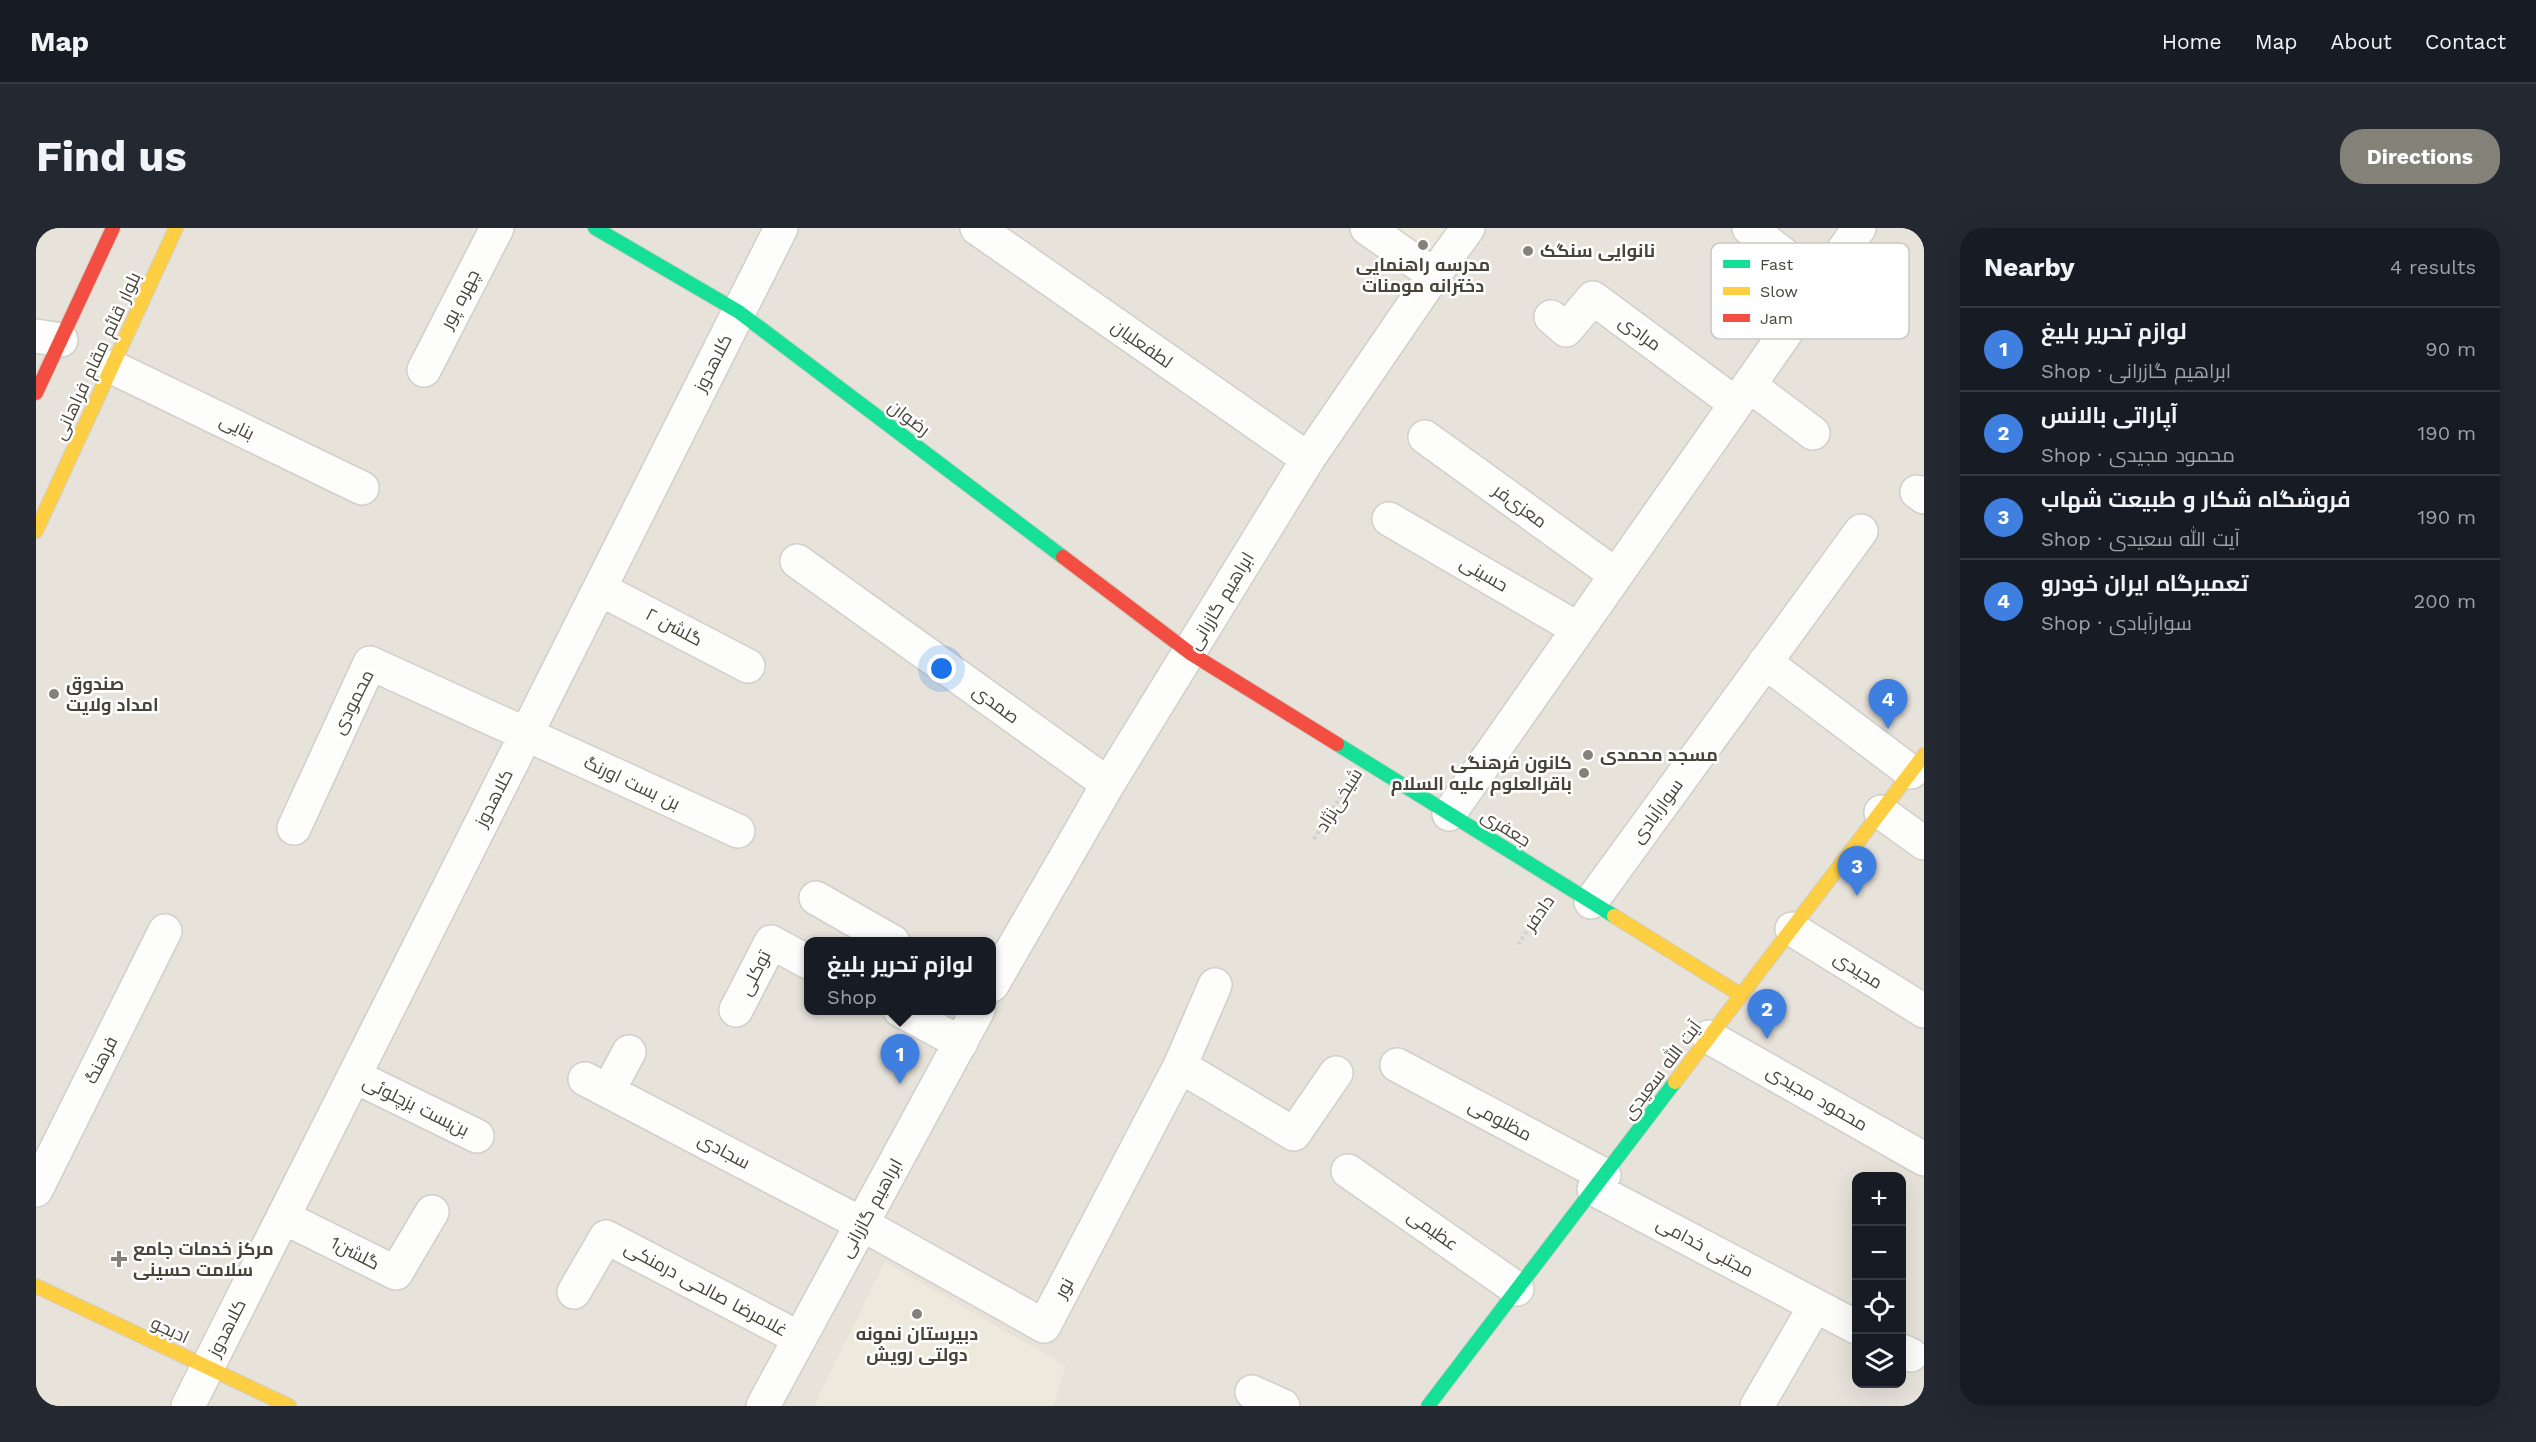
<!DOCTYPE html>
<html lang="en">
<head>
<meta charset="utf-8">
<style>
  :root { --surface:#171b24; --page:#242831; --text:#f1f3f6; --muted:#9ea1a6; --line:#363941; --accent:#848178 }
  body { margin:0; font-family:"Work Sans",Cairo,sans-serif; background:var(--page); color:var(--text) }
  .controls { position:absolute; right:18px; bottom:18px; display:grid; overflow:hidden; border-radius:12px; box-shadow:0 6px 24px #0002 }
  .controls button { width:54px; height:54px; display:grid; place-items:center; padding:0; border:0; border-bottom:2px solid var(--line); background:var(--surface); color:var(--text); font:30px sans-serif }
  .you { position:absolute; left:906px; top:441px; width:21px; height:21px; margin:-15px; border:4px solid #fff; border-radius:50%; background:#1a73e8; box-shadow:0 0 0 9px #1a73e833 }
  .badge { display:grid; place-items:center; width:39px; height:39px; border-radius:50%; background:var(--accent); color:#fff; font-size:20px; font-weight:700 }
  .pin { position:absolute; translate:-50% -50px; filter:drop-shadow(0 2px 3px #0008) }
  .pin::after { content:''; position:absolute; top:32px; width:21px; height:18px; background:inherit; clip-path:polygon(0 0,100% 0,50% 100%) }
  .popup { position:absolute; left:768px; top:709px; width:192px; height:78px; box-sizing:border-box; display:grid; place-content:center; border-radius:12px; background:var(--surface); filter:drop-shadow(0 2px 4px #0005); font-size:20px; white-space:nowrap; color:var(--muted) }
  .popup b { font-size:22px; color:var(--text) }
  .popup::after { content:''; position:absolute; left:50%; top:100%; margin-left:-12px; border:12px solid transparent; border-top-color:var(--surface) }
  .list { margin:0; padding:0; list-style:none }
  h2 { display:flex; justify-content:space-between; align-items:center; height:78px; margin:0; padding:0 24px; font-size:26px }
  h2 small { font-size:20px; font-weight:400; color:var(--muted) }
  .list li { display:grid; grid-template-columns:39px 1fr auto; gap:18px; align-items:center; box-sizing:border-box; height:84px; padding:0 24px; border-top:2px solid var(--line) }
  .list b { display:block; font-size:22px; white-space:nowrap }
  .list p { margin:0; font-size:20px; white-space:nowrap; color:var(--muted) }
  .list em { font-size:20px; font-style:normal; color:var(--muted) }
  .icon { flex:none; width:33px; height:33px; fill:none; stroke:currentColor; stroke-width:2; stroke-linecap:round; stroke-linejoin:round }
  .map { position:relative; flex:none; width:1888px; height:1178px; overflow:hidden; border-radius:24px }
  header { display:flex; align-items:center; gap:36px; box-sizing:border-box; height:84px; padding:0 30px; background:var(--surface); border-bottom:2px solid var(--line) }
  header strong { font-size:28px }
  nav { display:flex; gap:33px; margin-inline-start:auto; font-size:21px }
  .intro { display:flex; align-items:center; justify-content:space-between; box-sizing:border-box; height:144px; padding:0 36px }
  h1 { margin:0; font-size:42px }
  .button { padding:15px 27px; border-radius:24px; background:var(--accent); color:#fff; font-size:21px; font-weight:700 }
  main { display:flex; gap:36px; padding:0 36px }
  aside { flex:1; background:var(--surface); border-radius:24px; box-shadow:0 6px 24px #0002 }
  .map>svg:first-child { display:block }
</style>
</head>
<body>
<header>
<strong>Map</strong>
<nav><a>Home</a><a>Map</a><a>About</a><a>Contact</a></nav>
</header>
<div class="intro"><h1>Find us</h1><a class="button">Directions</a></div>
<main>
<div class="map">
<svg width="1888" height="1178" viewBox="0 0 1888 1178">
  <rect width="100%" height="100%" fill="#f3f1ed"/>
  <path fill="#e7e3db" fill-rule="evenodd" d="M0,0H1888V1178H0ZM772,714H956V782H772ZM1820,948H1866V1156H1820Z"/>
  <path fill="#ede9dd" d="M1345,0H1418L1393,34Z
    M849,1034L1030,1138L1017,1178H778Z"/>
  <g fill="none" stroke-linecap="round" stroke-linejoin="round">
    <g stroke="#d1cfca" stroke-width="36">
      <path id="street" d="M941,0L1272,231
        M1331,0L1398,47
        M1713,0L1785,55
        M1515,89L1530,102L1557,70L1700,176
        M0,108L25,112
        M76,139L326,260
        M388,142L461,0
        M1713,157L1777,205
        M1389,209L1580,347
        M1881,264L1888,269
        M1353,291L1542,401
        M761,333L1072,556
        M564,361L712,438
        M1729,434L1875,544
        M1845,584L1888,615
        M1413,586L1823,0
        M258,600L334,435L702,603
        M780,670L857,714
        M1555,674L1825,303
        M1756,701L1888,783
        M956,757L1072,556L1272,231L1398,47L1432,0
        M700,782L735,714L772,734
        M864,782L925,815
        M1673,809L1888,931
        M1361,837L1568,947
        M1144,838L1258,906L1300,845
        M318,848L441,908
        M549,851L826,996L1008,1098L1144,838L1179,757
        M572,863L593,824
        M1312,943L1481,1061
        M1558,961L1820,1099
        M0,962L129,703
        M247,989L360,1045L396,984
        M538,1064L570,1009L763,1110
        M1866,1123L1875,1127
        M1216,1164L1247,1178
        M152,1178L745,0
        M727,1178L942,782
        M1721,1178L1779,1078"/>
    </g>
    <g stroke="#d2cec4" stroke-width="16">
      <path id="fast" d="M559,0L703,84L1027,329
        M1301,516L1578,688
        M1392,1178L1639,854"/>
    </g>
    <g stroke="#d2cec4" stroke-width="16">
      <path id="slow" d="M0,303L140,0
        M1578,688L1705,767
        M1639,854L1888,527
        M0,1058L253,1178"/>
    </g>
    <g stroke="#d2cec4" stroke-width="16">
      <path id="jam" d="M0,165L77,0
        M1027,329L1154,425L1301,516"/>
    </g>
    <path stroke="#d3d1cc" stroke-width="4" stroke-dasharray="3 3" stroke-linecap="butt" d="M1278,611L1311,559
      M1482,716L1507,680"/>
    <use href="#street" stroke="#fdfdfc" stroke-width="33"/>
    <use href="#fast" stroke="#16e098" stroke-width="14"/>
    <use href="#slow" stroke="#ffcf43" stroke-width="14"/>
    <use href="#jam" stroke="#f24e42" stroke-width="14"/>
  </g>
  <g fill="#848178" stroke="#fff" stroke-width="2">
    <circle cx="1387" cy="17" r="6"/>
    <circle cx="1492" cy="23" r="6"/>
    <circle cx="18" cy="466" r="6"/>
    <circle cx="1552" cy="527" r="6"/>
    <circle cx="1548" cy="545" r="6"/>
    <path d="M80 1022h6v6h6v6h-6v6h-6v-6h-6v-6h6z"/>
    <circle cx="881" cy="1086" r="6"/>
  </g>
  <g text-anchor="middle" stroke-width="5" stroke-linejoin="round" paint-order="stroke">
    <g font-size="18" font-weight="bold" fill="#494439" stroke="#fff" text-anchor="start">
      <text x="1504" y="29">نانوایی سنگک</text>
      <text x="1387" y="43" text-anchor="middle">مدرسه راهنمایی<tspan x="1387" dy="21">دخترانه مومنات</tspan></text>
      <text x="30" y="462">صندوق<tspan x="30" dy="21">امداد ولایت</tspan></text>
      <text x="1564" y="533">مسجد محمدی</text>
      <text x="1536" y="541" text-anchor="end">کانون فرهنگی<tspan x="1536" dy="21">باقرالعلوم علیه السلام</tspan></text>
      <text x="97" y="1027">مرکز خدمات جامع<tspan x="97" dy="21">سلامت حسینی</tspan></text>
      <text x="881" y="1112" text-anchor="middle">دبیرستان نمونه<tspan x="881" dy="21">دولتی رویش</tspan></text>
    </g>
    <g font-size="18" fill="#494439" stroke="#fff">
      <text transform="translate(424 71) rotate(-63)" y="6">چهره پور</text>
      <text transform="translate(1604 105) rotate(36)" y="6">مرادی</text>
      <text transform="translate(1106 116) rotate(35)" y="6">لطفعلیان</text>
      <text transform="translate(61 128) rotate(-65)" y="6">بلوار قائم مقام فراهانی</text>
      <text transform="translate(677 135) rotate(-63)" y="6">کلاهدوز</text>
      <text transform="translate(873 190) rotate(37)" y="6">رضوان</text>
      <text transform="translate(201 199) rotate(26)" y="6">بنایی</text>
      <text transform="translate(1484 278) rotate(36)" y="6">معزی‌فر</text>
      <text transform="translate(1448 346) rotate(30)" y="6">حسینی</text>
      <text transform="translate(1185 373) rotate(-59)" y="6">ابراهیم گازرانی</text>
      <text transform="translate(638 399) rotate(28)" y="6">گلشن ۲</text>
      <text transform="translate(317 474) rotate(-63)" y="6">محمودی</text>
      <text transform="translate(960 476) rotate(36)" y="6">صمدی</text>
      <text transform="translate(596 555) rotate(25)" y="6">بن بست اورنگ</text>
      <text transform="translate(458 570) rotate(-63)" y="6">کلاهدوز</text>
      <text transform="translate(1303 572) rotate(-58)" y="6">شیخی‌نژاد</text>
      <text transform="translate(1621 583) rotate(-54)" y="6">سوارآبادی</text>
      <text transform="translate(1470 600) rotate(32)" y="6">جعفری</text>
      <text transform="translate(1503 685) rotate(-55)" y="6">دادفر</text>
      <text transform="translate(1822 742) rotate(32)" y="6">مجیدی</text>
      <text transform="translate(719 745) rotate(-63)" y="6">توکلی</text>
      <text transform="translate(65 832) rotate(-63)" y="6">فرهنگ</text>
      <text transform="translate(1626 842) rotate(-53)" y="6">آیت الله سعیدی</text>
      <text transform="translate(1781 870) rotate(30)" y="6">محمود مجیدی</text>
      <text transform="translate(380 878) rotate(26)" y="6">بن‌بست بزچلوئی</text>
      <text transform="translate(1464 892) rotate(28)" y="6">مظلومی</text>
      <text transform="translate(688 923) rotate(28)" y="6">سجادی</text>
      <text transform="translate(835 980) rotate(-61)" y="6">ابراهیم گازرانی</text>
      <text transform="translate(1397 1002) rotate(35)" y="6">عظیمی</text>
      <text transform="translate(1669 1019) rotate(28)" y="6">مجتبی خدامی</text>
      <text transform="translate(319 1025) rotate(27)" y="6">گلشن1</text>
      <text transform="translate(1028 1060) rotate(-62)" y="6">نور</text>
      <text transform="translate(670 1061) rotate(28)" y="6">غلامرضا صالحی درمنکی</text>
      <text transform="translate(191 1100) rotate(-63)" y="6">کلاهدوز</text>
      <text transform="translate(134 1102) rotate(25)" y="6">ادبجو</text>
    </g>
  </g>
  <rect x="1675" y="15" width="198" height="96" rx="9" fill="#fff" stroke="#c8c7c4" stroke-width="1.5"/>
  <rect x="1687" y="32" width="27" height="8" fill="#16e098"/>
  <rect x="1687" y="59" width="27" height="8" fill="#ffcf43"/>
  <rect x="1687" y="86" width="27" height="8" fill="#f24e42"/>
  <g font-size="16" fill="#494439">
    <text x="1724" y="42">Fast</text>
    <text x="1724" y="69">Slow</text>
    <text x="1724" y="96">Jam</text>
  </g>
</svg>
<div class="controls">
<button>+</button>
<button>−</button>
<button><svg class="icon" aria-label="locate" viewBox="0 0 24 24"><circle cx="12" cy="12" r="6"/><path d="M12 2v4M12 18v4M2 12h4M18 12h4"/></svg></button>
<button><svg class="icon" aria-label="layers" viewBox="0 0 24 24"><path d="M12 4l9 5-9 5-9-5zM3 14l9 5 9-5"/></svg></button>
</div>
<div class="you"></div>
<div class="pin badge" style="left:864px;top:856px;background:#3f7fe0">1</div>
<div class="popup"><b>لوازم تحریر بلیغ</b>Shop</div>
<div class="pin badge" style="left:1731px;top:811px;background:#3f7fe0">2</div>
<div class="pin badge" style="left:1821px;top:668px;background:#3f7fe0">3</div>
<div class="pin badge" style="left:1852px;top:501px;background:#3f7fe0">4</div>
</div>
<aside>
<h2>Nearby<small>4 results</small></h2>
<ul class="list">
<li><span class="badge" style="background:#3f7fe0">1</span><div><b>لوازم تحریر بلیغ</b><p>Shop · ابراهیم گازرانی</p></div><em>90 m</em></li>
<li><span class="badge" style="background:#3f7fe0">2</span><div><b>آپاراتی بالانس</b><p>Shop · محمود مجیدی</p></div><em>190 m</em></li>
<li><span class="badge" style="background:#3f7fe0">3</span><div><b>فروشگاه شکار و طبیعت شهاب</b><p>Shop · آیت الله سعیدی</p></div><em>190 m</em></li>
<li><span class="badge" style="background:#3f7fe0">4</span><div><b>تعمیرگاه ایران خودرو</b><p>Shop · سوارآبادی</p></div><em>200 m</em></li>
</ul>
</aside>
</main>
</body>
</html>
